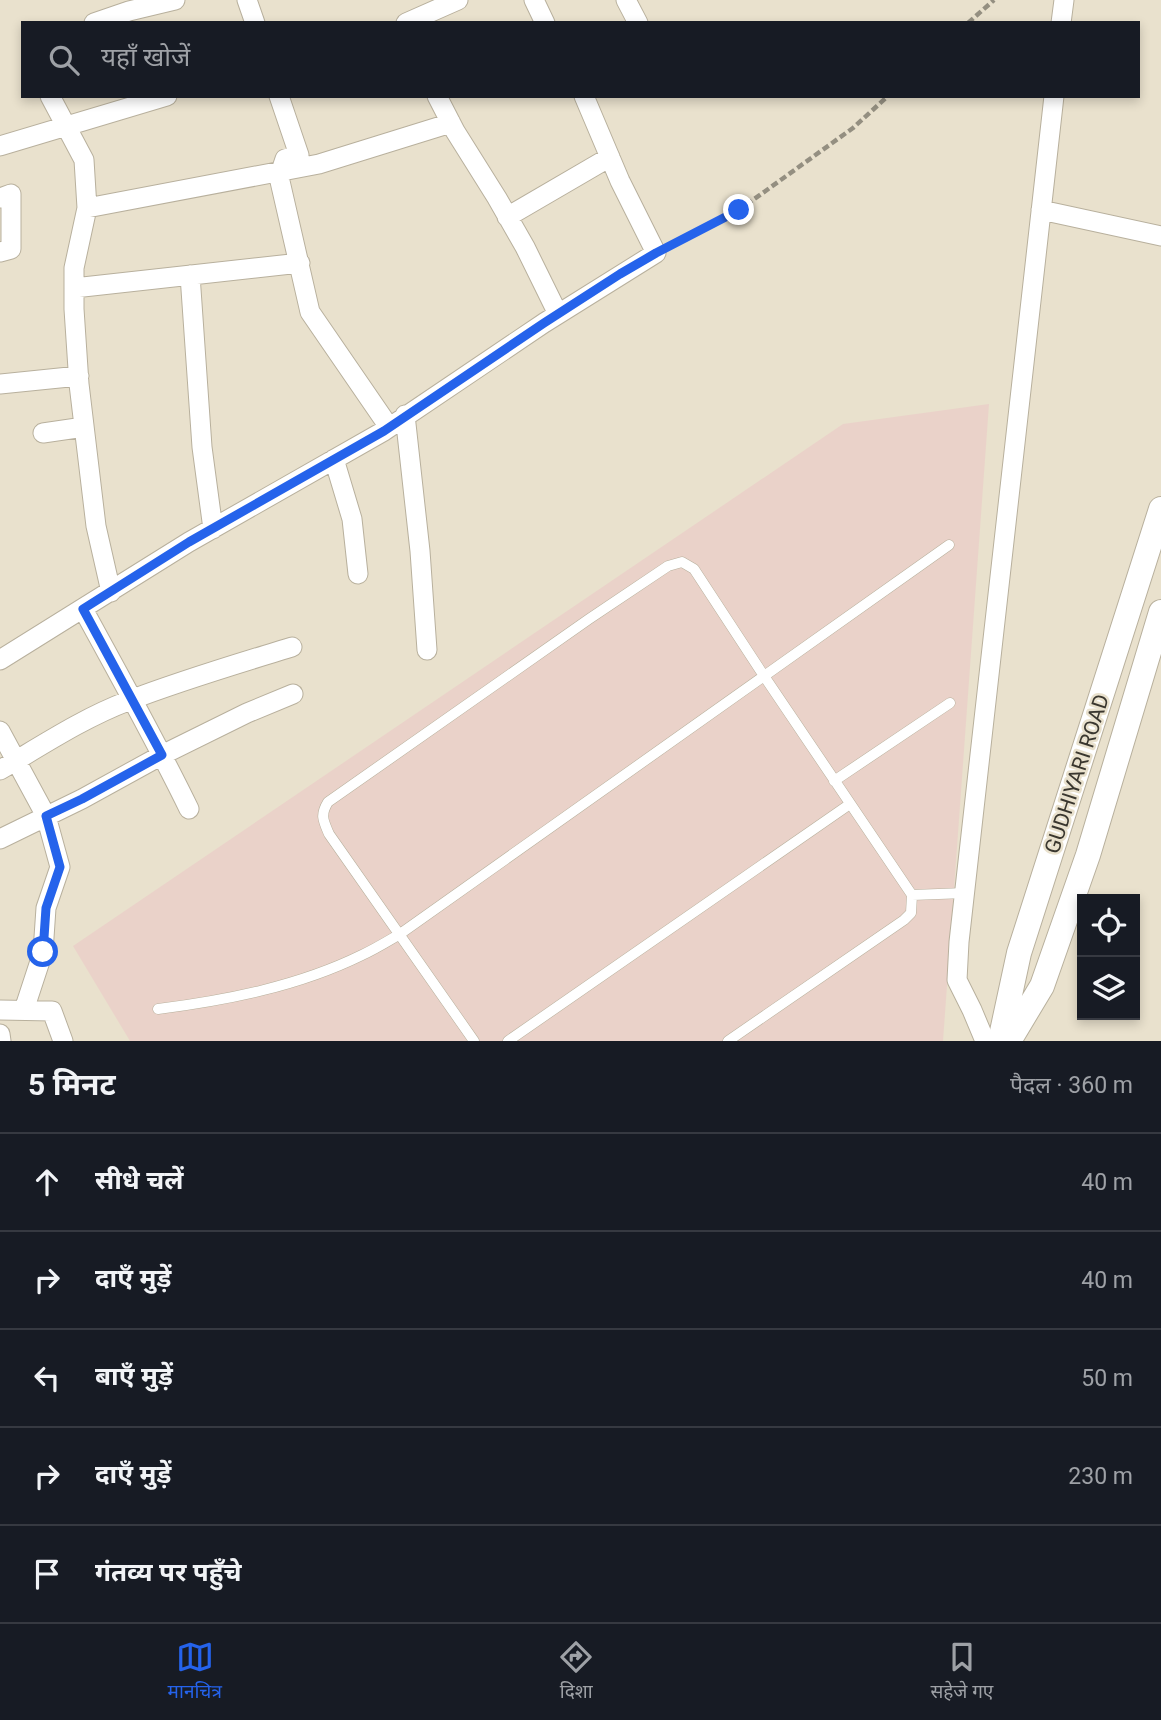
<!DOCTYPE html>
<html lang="hi">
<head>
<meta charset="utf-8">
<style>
  :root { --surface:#171b24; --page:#20242c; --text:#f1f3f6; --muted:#9ea1a6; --line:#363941; --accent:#2563eb }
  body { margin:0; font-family:Roboto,"Noto Sans Devanagari",sans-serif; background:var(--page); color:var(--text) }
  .controls { position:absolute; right:21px; bottom:21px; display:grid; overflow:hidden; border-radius:0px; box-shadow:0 4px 10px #0003 }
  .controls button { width:63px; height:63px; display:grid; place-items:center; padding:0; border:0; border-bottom:2px solid var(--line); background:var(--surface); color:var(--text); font:35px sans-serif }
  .stop { position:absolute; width:21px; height:21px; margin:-16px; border:5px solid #2563eb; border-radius:50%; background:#fff }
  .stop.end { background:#2563eb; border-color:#fff; box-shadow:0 2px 7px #0008 }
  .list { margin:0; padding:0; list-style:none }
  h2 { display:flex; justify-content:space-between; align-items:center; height:91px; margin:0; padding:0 28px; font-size:30px }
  h2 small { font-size:23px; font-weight:400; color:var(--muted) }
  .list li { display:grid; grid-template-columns:46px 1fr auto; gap:21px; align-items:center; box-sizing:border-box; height:98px; padding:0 28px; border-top:2px solid var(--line) }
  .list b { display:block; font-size:26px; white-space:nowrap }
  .list em { font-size:23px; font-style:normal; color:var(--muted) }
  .icon { flex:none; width:38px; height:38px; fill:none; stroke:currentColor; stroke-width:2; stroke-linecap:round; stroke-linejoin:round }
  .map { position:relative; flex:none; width:1161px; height:1041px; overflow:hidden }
  .search { position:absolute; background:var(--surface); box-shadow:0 4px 10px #0003; left:21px; right:21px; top:21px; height:77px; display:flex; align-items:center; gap:18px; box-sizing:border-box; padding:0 24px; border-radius:0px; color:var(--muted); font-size:26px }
  .sheet { height:581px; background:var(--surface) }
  nav { display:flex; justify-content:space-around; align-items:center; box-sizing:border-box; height:98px; border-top:2px solid var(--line); background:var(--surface); font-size:19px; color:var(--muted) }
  nav a { display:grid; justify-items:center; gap:4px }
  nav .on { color:var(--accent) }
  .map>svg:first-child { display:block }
</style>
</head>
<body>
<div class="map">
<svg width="1161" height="1041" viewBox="0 0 1161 1041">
  <rect width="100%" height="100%" fill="#e9e1cd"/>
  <path fill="#ead2c9" d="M989,404L943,1041H130L73,946L843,424Z"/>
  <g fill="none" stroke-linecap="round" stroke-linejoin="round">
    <g stroke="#b8b09d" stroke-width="11">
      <path id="service" d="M834,781L950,703
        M158,1009C228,1000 299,986 362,955C375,949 388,941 400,934L949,545
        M474,1041L329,834C323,820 320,815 328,802L589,619L668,566L682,562L694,569L764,676L912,895L965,893
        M508,1041L850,804
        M728,1041L904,920L911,913L912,895"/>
    </g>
    <g stroke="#b8b09d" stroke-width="21">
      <path id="minor" d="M247,0L255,23
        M534,0L545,23
        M626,0L638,23
        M94,23L129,11L175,0
        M406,23L458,0
        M1061,23L1064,0
        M50,96L84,160L87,208L74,268V309L79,384L96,526L111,592
        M279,96L299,155L285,159L279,177L310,312L389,427
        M437,96L455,131L497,198L525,247L558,314
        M0,146L167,96
        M0,198L11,194V249L0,252
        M87,208L319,164L451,123
        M1041,210L1161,236
        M507,217L610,157
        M190,275L202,447L213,529
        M74,288L300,263
        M0,384L79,376
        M405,415L420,551L427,650
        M43,433L84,427
        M334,459L352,519L358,574
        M83,609C119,675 156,741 189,809
        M0,660L189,542L384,431L544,323L656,253L620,181L584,96
        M0,731L46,816L60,867L46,908L43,952L24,1010
        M0,770C41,746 83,718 128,701C182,680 237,664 292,647
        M0,839L82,799L162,755L247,713L293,694
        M0,1010L52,1011L63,1041
        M0,1034L1,1041
        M985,1041L972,1010L957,980L959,942L1054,96"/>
    </g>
    <g stroke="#b8b09d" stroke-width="26">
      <path id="tertiary" d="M1000,1041L1019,953L1161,509
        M1009,1041L1042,986L1088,855L1161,612"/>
    </g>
    <path stroke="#948f81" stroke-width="4.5" stroke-dasharray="7 3.5" stroke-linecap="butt" d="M968,23L994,0
      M672,244L739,210L853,128L888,96"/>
    <use href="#service" stroke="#fff" stroke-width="10"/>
    <use href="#minor" stroke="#fff" stroke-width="19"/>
    <use href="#tertiary" stroke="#fff" stroke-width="24"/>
  </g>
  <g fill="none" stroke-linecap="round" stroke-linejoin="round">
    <path stroke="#2563eb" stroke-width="9" d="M43,952L46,908L60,867L46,816L82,799L162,755L83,609L189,542L384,431L544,323L620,274L656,253L739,210"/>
  </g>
  <g text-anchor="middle" stroke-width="5" stroke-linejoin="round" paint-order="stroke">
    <g font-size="21" fill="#3a372f" stroke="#e9e1cd">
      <text transform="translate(1077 774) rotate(-72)" y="7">GUDHIYARI ROAD</text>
    </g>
  </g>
</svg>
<div class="controls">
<button><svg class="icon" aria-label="locate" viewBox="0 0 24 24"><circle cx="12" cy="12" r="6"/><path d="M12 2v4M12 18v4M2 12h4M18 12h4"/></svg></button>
<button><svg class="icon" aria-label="layers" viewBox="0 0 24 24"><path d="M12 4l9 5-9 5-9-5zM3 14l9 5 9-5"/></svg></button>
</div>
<div class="stop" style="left:43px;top:952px"></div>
<div class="stop end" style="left:739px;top:210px"></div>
<div class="search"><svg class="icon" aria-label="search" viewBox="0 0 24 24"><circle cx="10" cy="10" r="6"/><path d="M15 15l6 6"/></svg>यहाँ खोजें</div>
</div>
<section class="sheet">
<h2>5 मिनट<small>पैदल · 360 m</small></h2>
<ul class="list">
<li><svg class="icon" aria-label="ahead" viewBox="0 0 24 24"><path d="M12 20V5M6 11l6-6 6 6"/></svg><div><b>सीधे चलें</b></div><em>40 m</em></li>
<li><svg class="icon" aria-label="right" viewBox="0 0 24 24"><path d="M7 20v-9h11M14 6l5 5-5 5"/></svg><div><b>दाएँ मुड़ें</b></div><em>40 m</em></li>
<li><svg class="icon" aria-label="left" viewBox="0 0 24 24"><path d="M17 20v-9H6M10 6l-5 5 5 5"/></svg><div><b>बाएँ मुड़ें</b></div><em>50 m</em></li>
<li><svg class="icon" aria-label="right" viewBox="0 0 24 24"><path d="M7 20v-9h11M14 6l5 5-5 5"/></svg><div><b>दाएँ मुड़ें</b></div><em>230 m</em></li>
<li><svg class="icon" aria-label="arrive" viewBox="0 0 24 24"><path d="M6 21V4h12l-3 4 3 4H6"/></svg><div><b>गंतव्य पर पहुँचे</b></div></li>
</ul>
</section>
<nav>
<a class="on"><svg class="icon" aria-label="map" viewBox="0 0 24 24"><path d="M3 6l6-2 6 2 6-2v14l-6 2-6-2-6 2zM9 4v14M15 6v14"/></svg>मानचित्र</a>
<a><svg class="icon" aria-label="directions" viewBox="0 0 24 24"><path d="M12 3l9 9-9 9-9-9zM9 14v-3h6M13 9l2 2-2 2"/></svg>दिशा</a>
<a><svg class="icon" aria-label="saved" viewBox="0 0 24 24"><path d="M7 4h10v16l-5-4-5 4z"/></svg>सहेजे गए</a>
</nav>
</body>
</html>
